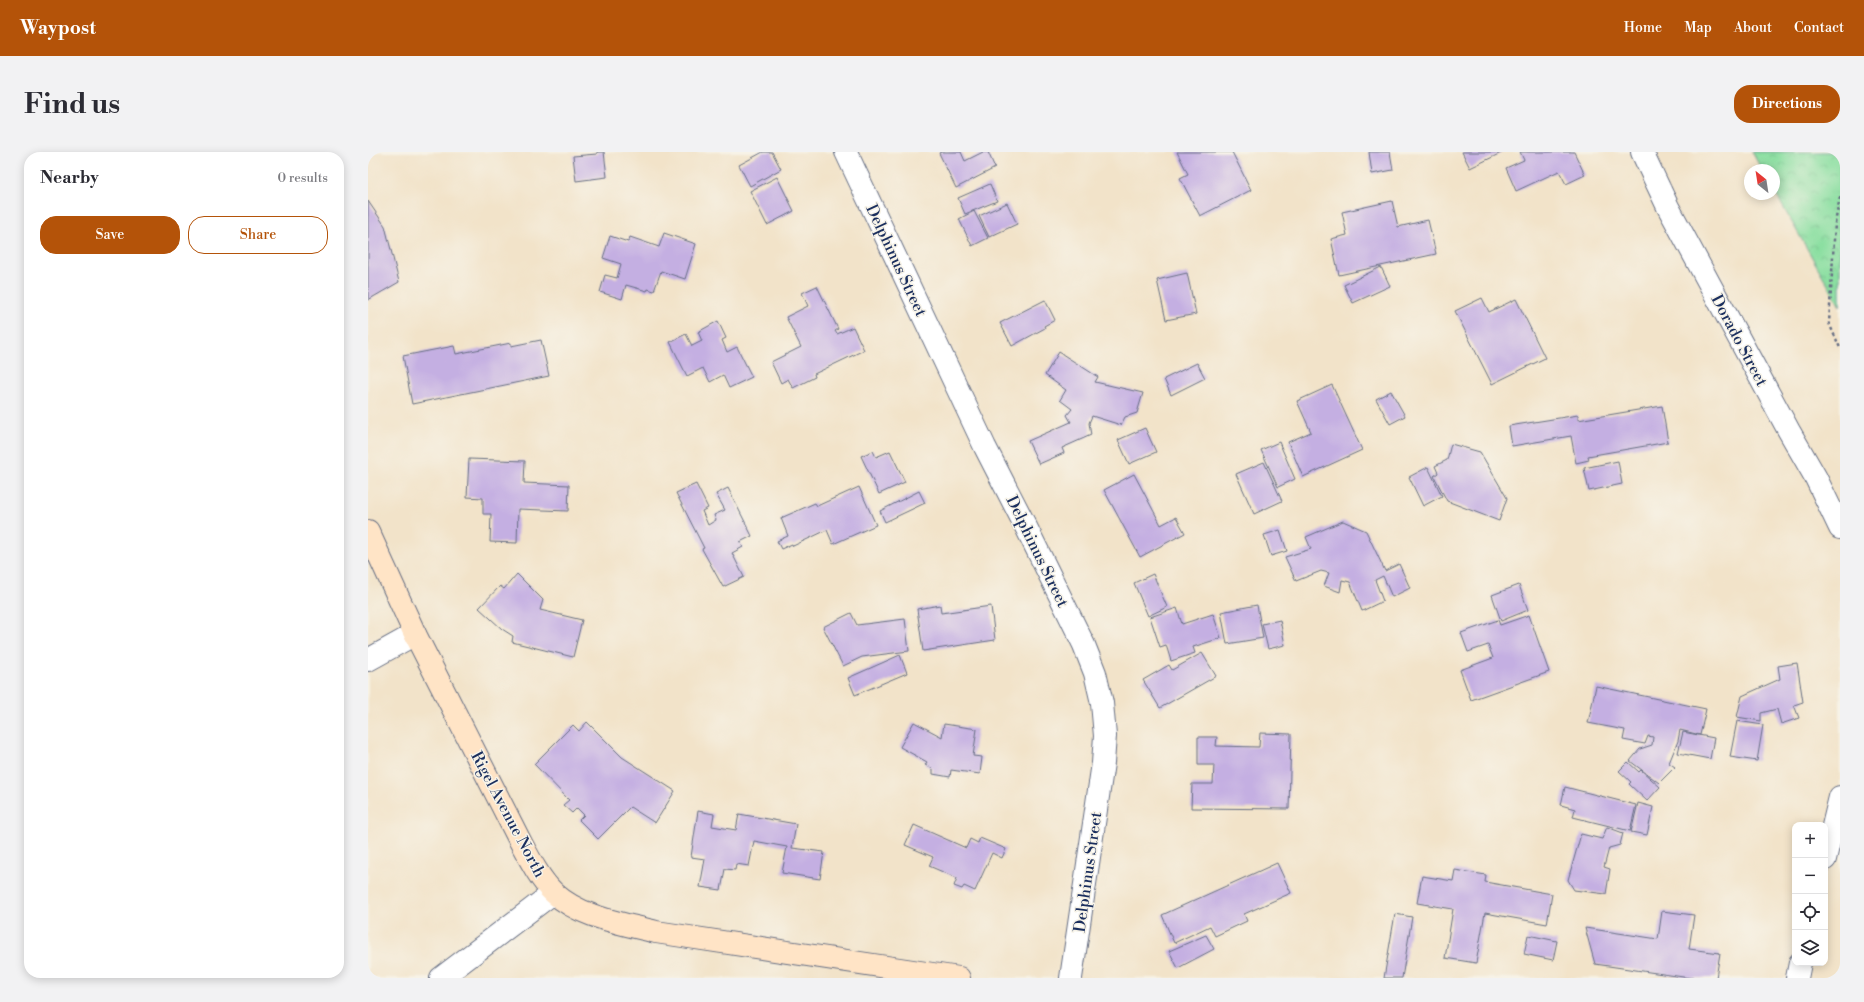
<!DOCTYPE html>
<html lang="en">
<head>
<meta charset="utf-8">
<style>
  :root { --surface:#fff; --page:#f2f2f3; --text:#2b2b33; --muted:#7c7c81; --line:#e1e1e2; --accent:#b45309 }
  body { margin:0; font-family:"Libre Bodoni",serif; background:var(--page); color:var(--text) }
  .controls { position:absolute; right:12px; bottom:12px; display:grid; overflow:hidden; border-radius:8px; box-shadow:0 2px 10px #0003 }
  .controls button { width:36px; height:36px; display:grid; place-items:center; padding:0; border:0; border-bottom:1px solid var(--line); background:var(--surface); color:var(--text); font:20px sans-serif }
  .compass { position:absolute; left:1376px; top:12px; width:36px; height:36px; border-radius:50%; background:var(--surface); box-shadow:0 2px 10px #0003; rotate:330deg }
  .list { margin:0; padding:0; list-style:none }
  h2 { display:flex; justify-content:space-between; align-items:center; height:52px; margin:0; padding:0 16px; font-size:17px }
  h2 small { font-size:13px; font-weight:400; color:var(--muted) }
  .actions { display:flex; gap:8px; padding:12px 16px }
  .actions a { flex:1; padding:9px 0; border:1px solid var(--accent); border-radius:16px; text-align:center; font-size:14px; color:var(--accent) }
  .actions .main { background:var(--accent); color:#fff }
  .icon { flex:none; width:22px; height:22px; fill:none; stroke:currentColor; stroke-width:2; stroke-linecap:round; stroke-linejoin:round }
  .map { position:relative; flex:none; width:1472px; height:826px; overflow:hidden; border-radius:16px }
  header { display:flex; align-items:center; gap:24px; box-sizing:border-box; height:56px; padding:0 20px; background:var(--accent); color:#fff }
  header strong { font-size:19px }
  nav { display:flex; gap:22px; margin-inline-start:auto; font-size:14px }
  .intro { display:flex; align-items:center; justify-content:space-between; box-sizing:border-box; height:96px; padding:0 24px }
  h1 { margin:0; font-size:28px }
  .button { padding:10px 18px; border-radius:16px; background:var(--accent); color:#fff; font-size:14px; font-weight:700 }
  main { display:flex; gap:24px; padding:0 24px }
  aside { flex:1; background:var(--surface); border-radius:16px; box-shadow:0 2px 10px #0003 }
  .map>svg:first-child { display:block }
</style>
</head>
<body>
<header>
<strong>Waypost</strong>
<nav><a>Home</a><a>Map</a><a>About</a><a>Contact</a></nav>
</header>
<div class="intro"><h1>Find us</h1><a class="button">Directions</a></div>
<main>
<aside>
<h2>Nearby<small>0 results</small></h2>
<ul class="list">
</ul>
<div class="actions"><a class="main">Save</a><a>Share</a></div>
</aside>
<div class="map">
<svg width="1472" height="826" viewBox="0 0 1472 826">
  <defs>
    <pattern id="park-crowns" width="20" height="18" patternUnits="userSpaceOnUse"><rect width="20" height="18" fill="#8bdfa1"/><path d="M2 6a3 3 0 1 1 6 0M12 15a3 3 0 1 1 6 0" fill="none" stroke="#77c08d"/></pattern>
  </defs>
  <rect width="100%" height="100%" fill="#f7f3e8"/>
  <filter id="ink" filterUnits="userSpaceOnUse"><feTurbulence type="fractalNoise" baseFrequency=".025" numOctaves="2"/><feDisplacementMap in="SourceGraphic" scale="8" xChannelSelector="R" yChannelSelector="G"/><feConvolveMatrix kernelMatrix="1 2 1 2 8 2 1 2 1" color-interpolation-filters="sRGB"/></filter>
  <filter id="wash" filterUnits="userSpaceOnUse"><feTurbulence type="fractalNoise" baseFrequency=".012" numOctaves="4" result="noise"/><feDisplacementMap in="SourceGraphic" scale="16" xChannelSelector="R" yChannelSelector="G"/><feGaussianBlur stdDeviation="0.9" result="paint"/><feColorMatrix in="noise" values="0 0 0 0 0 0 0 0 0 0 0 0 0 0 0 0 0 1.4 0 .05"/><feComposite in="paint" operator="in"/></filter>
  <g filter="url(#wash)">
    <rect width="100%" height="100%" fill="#f2e3c9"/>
    <path fill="url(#park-crowns)" stroke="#538780" d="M1384,0H1472V154L1406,39V18H1394Z"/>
    <g id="blocks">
      <path fill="#c4afe2" d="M229,0H236L239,25L208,29L205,4L229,2Z
        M395,0H404L413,17L382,34L371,13Z
        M573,0H593L597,9L615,0H620L627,16L588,36L571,1Z
        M809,0H864L883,38L832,64L812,26L820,22Z
        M1001,0H1022L1025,18L1004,22Z
        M1094,0H1135L1102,16Z
        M1152,0H1206L1217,23L1198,32L1191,19L1148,39L1138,16L1156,8Z
        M409,25L426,59L399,73L382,39Z
        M622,32L629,49L597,62L590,46Z
        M0,49L17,74L31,130L0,148Z
        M1024,49L1030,75L1060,68L1068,102L971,123L963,87L979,83L974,60Z
        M639,51L649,72L621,85L611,64Z
        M606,59L620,86L604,94L591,67Z
        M296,81L328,92L317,127L293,119L286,139L280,137L279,139L258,133L254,147L232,140L237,123L249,126L253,112L235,106L242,84L260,90L262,85L291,95Z
        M1013,115L1022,134L985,151L976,133Z
        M819,121L828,162L798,168L789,128Z
        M449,134L470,177L467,179L469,182L485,175L496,198L446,222L447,225L425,236L420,227L413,231L403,210L433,195L418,165L440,154L434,141Z
        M1114,146L1121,160L1148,147L1177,206L1124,232L1087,159Z
        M677,148L687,168L676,174L677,176L644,194L632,171Z
        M350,169L358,186L354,188L359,200L369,195L384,225L361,236L355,223L342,230L335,216L319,224L302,190L318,182L324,194L334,189L330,180Z
        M173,188L181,224L44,252L35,204L86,194L88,202L143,191V194Z
        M691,200L730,225L727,230L775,241L769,261L757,265L753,273L724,264L721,271L723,283L694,296L696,301L671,312L660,289L703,270L699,263L704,257L692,248L698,238L677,223Z
        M829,211L837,226L803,243L796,227Z
        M964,233L994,298L935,325L920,290L943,280L929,249Z
        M1023,239L1037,264L1022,272L1008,247Z
        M1294,254L1300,290L1220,304L1221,308L1208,311L1203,284L1144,294L1141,274L1210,263V268Z
        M777,276L788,300L761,312L750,288Z
        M911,290L927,327L910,335L893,298Z
        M1083,292L1112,300L1139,346L1131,369L1079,349L1066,324L1070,321L1067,314L1079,308Z
        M505,299L508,305L522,299L537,330L511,342L493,304Z
        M101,307L157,309L156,331L201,333L200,359L150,357L149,391L122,390L123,362H115V346L99,345Z
        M1250,309L1254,332L1221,339L1216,316Z
        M896,310L914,349L886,362L868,322Z
        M1060,315L1074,344L1055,354L1041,325Z
        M766,322L793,373L808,365L817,381L772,405L736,338Z
        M328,332L340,356L334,359L340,373L348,368L346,363L357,358L348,342L360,336L384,384L372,390L375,395L364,401L376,425L355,435L334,397L336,396L308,341Z
        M491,335L508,373L465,392L459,378L425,394L424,392L413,397L409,389L420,384L413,366L447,351L449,354Z
        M551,339L557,351L517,370L512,359Z
        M975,369L998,379L1017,419L1031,412L1042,436L1024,445L1015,424L1007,428L1015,449L994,459L982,430L974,428L972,440L956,434L961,421L953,419L928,429L917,405L943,397L938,385Z
        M912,378L919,399L903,404L896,383Z
        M149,422L175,448L172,458L214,468L205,505L144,490L145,484L134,477L111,456L132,434L136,437Z
        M785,422L799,455L780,464L766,431Z
        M1151,433L1160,458L1133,469L1124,443Z
        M572,453L573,461L623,454L627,488L555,499L549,457Z
        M889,453L895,486L859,492L853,460Z
        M809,456L814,472L845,462L853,486L825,495L827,501L803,509L798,493L792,495L782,465Z
        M483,461L489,473L537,467L541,499L494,505L475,514L455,475Z
        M1161,463L1181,520L1103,548L1092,518L1125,506L1120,493L1100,500L1093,481L1130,468L1132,473Z
        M912,468L917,493L900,497L894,472Z
        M834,501L848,524L792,556L775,528L801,513L804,518Z
        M532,503L539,521L487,543L480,526Z
        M1429,511L1435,550L1426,553L1431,566L1413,572L1409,557L1393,561V569L1369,565L1374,544L1412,527L1410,514Z
        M1228,534L1338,557L1332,583L1312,578L1310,589L1301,611L1307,615L1291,631L1262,609L1272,597L1284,593L1285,585L1280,584L1277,592L1255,588L1257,578L1220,571Z
        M1369,569L1395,573L1389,609L1362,605Z
        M219,570L254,605L307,639L287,671L262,655L230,687L211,668L216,663L209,656L204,661L195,653L201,648L166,612L205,573L211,579Z
        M546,570L574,585L576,572L609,577L605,604L614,605L612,622L583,618L582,625L565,622V617L557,613L559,610L532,595Z
        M1315,580L1346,586L1342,607L1310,601Z
        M892,581L923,582L921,657L823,656L824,632H845L846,613H830V585H849L848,594L891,595Z
        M1260,610L1271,620L1273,618L1292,635L1279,649L1261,632L1263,630L1251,619Z
        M1197,635L1268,653L1262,679L1205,665L1207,657L1193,653Z
        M1270,651L1285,655L1279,683L1263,680Z
        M330,659L346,662L344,674L368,678L371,662L428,672L424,696L456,700L452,727L414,721L419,695L386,689L381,714L368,712L367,718L357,717L353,738L332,735L337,707L323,705Z
        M546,673L598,696L602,687L610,691L612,686L638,697L634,706L624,701L607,739L596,734L594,737L586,734L589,726L561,714L565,705L537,693Z
        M1239,675L1255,681L1252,693L1241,696L1236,715L1242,717L1238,742L1206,738L1200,728L1213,682L1234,687Z
        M909,711L923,741L876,762L879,769L847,784L842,774L806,791L794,763Z
        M1087,718L1118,723L1117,730L1184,742L1179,772L1117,761L1108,811L1077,806L1085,757L1049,751L1054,724L1085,729Z
        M1294,759L1326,763L1321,797L1352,801L1348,826H1322L1227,812L1217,776L1290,787Z
        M1027,762L1044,765L1034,826H1016Z
        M838,783L846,797L810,816L801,799Z
        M1160,783L1189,789L1185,808L1156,802Z"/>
    </g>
  </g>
  <g filter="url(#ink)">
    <use href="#blocks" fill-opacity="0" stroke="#666e83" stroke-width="1"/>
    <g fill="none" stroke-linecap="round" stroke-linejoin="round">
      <g stroke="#666e83" stroke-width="24">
        <path id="street" d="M478,0L617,295L658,375L716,493L727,521L734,551L737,584L735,611L703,826
          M1274,0L1300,55L1421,279L1448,326L1472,376
          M0,508L47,482
          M1457,707L1472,645
          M73,826L185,741
          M1429,826L1432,811"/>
      </g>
      <g stroke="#666e83" stroke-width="24">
        <path id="secondary" d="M0,379L47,482L151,687C160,704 172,728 186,741C213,766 254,771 288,780L591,826"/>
      </g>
      <path stroke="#666e83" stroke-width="2.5" stroke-dasharray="3 3" stroke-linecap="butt" d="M1472,45L1467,71L1461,171L1472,196"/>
      <use href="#street" stroke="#fff" stroke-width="22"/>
      <use href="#secondary" stroke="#ffe4c6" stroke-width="22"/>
    </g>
  </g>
  <g text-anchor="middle" stroke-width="3" stroke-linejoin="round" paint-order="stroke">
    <g font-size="16" fill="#1b2f5e" stroke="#f7f3e8">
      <text transform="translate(529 108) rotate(65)" y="6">Delphinus Street</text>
      <text transform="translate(1372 188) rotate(62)" y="6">Dorado Street</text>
      <text transform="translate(670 399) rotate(64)" y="6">Delphinus Street</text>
      <text transform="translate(141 662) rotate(62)" y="6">Rigel Avenue North</text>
      <text transform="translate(719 720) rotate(-82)" y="6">Delphinus Street</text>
    </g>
  </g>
</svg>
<div class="controls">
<button>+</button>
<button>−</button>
<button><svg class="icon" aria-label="locate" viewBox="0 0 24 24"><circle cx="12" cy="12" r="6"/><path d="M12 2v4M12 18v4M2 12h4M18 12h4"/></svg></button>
<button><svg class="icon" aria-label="layers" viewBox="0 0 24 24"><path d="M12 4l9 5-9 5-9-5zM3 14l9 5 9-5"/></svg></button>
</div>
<svg class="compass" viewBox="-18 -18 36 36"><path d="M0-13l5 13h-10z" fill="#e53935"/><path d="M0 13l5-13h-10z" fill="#7c7c81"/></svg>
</div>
</main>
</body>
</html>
